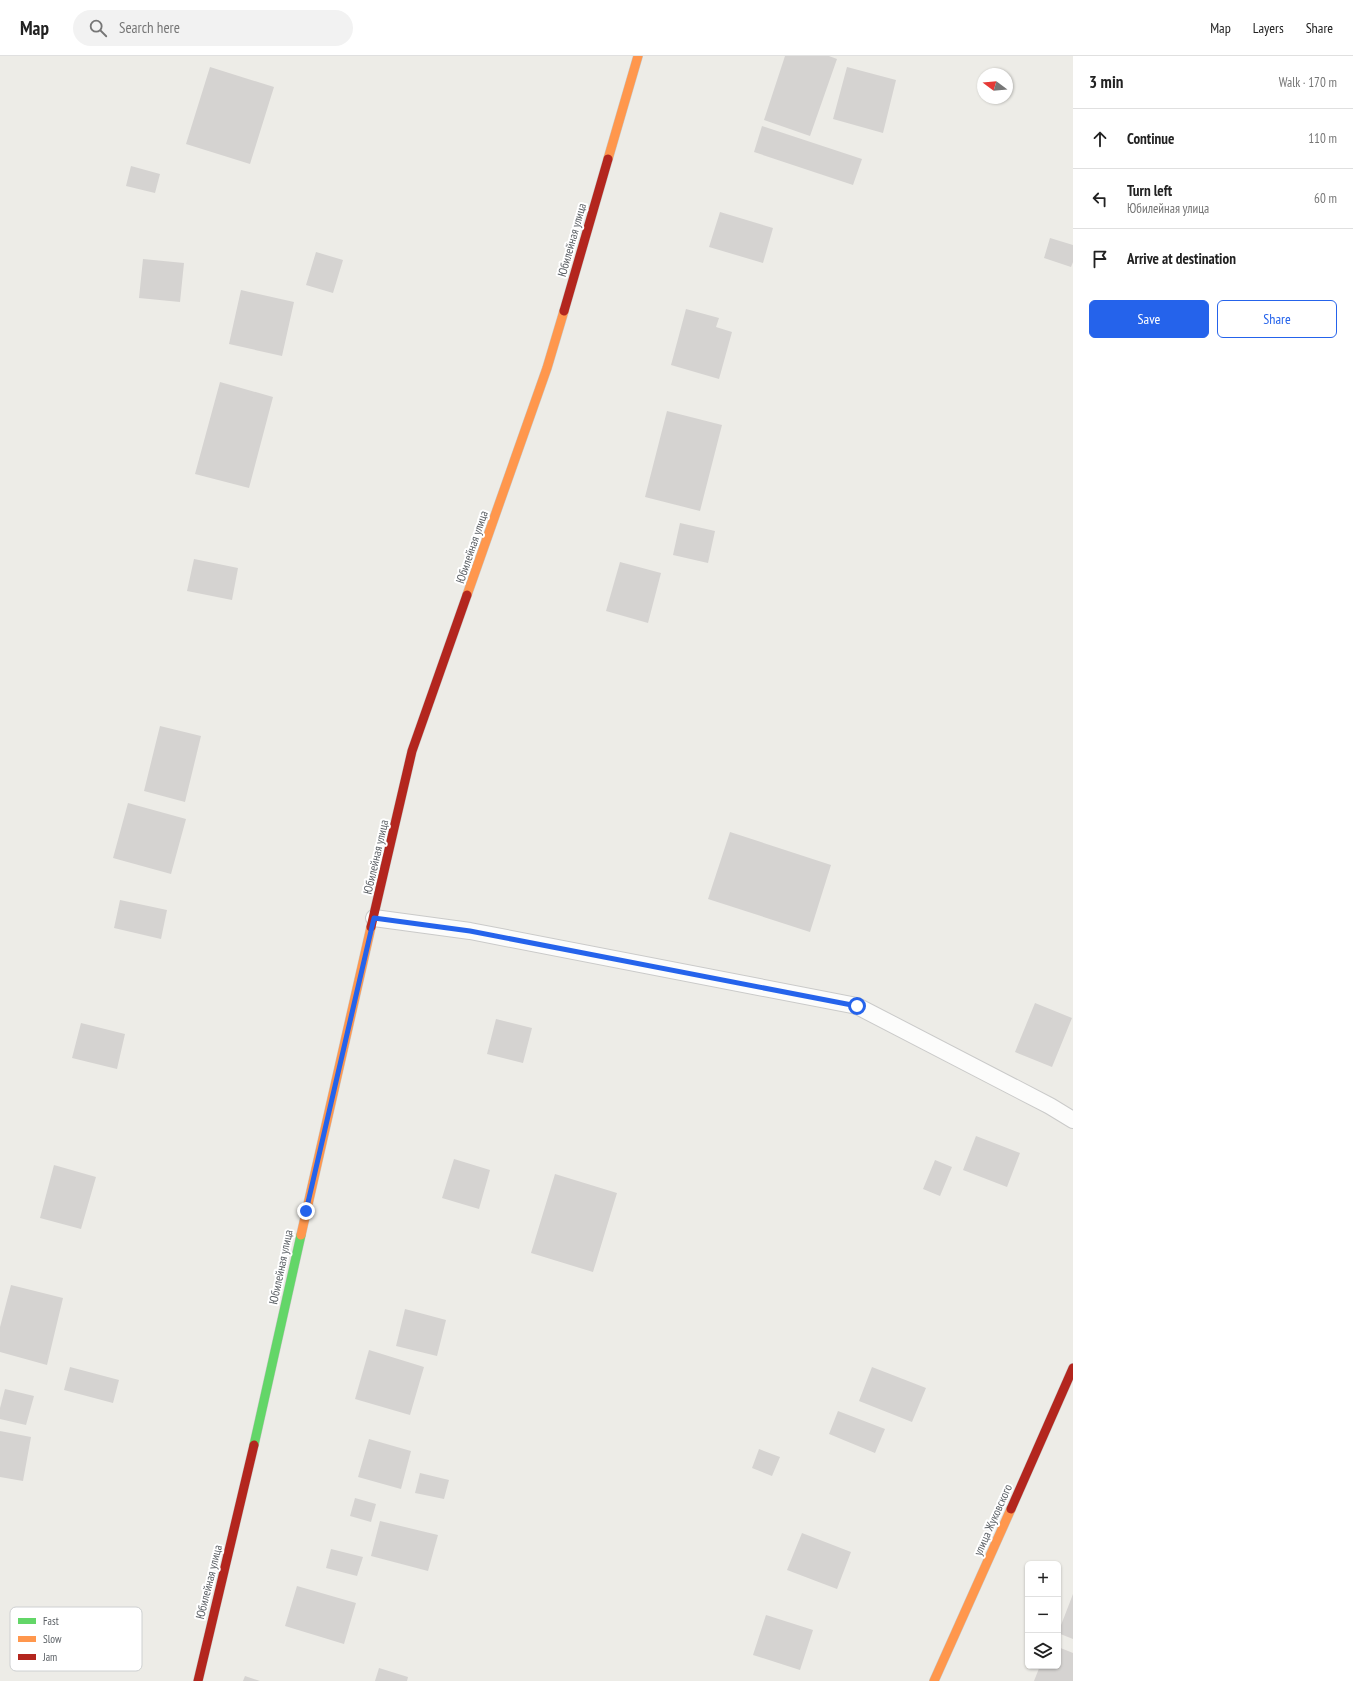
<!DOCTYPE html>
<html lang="en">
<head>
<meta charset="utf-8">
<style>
  :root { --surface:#fff; --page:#f2f2f2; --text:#222; --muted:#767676; --line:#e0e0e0; --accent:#2563eb }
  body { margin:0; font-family:"PT Sans Narrow",sans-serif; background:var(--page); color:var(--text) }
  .controls { position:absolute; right:12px; bottom:12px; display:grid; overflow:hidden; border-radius:6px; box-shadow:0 1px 3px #0004 }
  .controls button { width:36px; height:36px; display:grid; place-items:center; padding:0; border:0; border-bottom:1px solid var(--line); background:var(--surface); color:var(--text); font:20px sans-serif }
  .compass { position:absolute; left:977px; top:12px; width:36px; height:36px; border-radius:50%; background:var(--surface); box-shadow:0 1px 3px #0004; rotate:286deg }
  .stop { position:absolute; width:12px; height:12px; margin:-9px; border:3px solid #2563eb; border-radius:50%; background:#fff }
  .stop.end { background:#2563eb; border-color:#fff; box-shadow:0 1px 4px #0008 }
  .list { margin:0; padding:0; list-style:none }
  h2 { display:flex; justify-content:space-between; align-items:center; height:52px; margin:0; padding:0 16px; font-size:17px }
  h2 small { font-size:13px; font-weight:400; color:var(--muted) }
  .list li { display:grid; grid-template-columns:26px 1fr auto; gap:12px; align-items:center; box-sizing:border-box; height:60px; padding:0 16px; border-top:1px solid var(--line) }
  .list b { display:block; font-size:15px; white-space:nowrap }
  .list p { margin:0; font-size:13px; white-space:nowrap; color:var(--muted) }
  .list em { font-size:13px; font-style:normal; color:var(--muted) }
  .actions { display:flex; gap:8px; padding:12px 16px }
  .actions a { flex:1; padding:9px 0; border:1px solid var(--accent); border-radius:6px; text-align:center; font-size:14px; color:var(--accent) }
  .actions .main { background:var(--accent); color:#fff }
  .icon { flex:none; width:22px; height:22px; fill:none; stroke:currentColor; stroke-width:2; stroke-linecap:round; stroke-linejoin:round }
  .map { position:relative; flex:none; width:1073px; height:1625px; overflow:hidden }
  header { display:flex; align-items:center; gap:24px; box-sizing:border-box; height:56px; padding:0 20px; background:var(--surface); border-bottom:1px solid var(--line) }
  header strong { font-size:19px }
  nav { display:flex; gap:22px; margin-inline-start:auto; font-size:14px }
  .search { width:280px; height:36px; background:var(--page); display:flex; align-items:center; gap:10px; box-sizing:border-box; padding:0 14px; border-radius:22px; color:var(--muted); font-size:15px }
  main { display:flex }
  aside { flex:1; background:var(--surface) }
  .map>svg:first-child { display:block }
</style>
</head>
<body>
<header>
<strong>Map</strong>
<div class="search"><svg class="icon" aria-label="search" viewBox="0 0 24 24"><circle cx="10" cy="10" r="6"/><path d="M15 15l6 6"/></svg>Search here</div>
<nav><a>Map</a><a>Layers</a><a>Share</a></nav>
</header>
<main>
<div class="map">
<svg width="1073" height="1625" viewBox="0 0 1073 1625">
  <rect width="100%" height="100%" fill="#edece7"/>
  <path fill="#d5d3d1" d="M785,0H829L837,3L810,80L764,64Z
    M210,11L274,31L250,108L186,88Z
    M847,11L896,24L883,77L833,63Z
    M762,70L862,103L853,129L754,96Z
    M131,110L160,118L155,137L126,130Z
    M720,156L773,172L763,207L709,191Z
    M1050,182L1073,189V206L1071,211L1044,202Z
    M316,196L343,204L333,237L306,229Z
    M143,203L184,207L180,246L139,242Z
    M241,234L294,246L282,300L229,288Z
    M686,253L719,262L716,271L732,276L719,323L671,309Z
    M220,326L273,341L249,432L195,418Z
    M667,355L722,369L700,455L645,441Z
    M680,467L715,475L708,507L673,499Z
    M194,503L238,512L232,544L187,535Z
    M620,506L661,517L648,567L606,555Z
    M160,670L201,680L185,746L144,735Z
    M128,747L186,763L171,818L113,802Z
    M730,776L831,809L810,876L708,843Z
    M120,844L167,854L161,883L114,872Z
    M1035,947L1072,962L1052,1011L1015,996Z
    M496,963L532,972L523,1007L487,998Z
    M81,967L125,978L117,1013L72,1002Z
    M976,1080L1020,1097L1007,1131L963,1114Z
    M454,1103L490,1114L479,1153L442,1142Z
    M935,1104L952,1111L940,1140L923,1133Z
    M54,1109L96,1121L81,1173L40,1162Z
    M555,1118L617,1137L593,1216L531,1197Z
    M11,1229L63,1242L47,1309L0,1296V1271Z
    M405,1253L446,1264L437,1300L396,1290Z
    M369,1294L424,1311L410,1359L355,1343Z
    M70,1311L119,1324L113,1347L64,1334Z
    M872,1311L926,1332L912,1366L859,1345Z
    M5,1333L34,1340L26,1369L0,1363V1352Z
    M838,1355L885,1373L875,1397L829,1378Z
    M0,1375L31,1381L23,1425L0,1421Z
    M369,1383L411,1395L401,1433L358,1421Z
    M759,1393L780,1401L772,1420L752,1412Z
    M420,1417L449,1424L444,1443L415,1437Z
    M355,1442L376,1448L371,1466L350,1460Z
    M380,1465L438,1479L428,1515L371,1500Z
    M802,1477L851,1496L837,1533L787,1514Z
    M331,1493L363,1501L357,1520L326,1512Z
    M297,1530L356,1547L344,1588L285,1570Z
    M1073,1538V1583L1058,1577Z
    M766,1559L813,1574L800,1614L753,1599Z
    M1058,1591L1073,1597V1625H1034L1040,1610H1058Z
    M379,1612L408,1621L407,1625H375Z
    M245,1620L260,1625H243Z"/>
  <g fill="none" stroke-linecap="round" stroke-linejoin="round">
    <g stroke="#cacac9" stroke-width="18">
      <path id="lane" d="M374,862L470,875L857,950L1050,1050L1073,1064"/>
    </g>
    <g stroke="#c9c9c8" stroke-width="10">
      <path id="fast" d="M254,1389L301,1179"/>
    </g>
    <g stroke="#c9c9c8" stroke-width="10">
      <path id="slow" d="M608,103L638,0
        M467,539L547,312L564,255
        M301,1179L371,871
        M934,1625L1011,1453"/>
    </g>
    <g stroke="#c9c9c8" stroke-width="10">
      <path id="jam" d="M564,255L608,103
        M371,871L412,695L467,539
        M1011,1453L1073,1312
        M198,1625L254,1389"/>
    </g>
    <use href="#lane" stroke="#fcfcfb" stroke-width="16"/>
    <use href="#fast" stroke="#63d668" stroke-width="9"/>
    <use href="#slow" stroke="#ff974d" stroke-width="9"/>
    <use href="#jam" stroke="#b3261e" stroke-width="9"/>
  </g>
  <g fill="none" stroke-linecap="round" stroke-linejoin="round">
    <path stroke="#2563eb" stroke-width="5" d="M306,1155L374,862L470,875L857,950"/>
  </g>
  <g text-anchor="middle" stroke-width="4" stroke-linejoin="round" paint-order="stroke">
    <g font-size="12" fill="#5c6166" stroke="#fff">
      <text transform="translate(572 184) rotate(-74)" y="4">Юбилейная улица</text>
      <text transform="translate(472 491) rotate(-71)" y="4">Юбилейная улица</text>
      <text transform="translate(376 801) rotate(-77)" y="4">Юбилейная улица</text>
      <text transform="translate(281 1211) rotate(-78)" y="4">Юбилейная улица</text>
      <text transform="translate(993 1464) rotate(-66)" y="4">улица Жуковского</text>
      <text transform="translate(209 1526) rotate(-76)" y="4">Юбилейная улица</text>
    </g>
  </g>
  <rect x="10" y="1551" width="132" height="64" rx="6" fill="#fff" stroke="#ced0d1" stroke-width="1"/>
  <rect x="18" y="1562" width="18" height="6" fill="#63d668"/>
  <rect x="18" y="1580" width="18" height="6" fill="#ff974d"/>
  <rect x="18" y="1598" width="18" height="6" fill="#b3261e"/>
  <g font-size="11" fill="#5c6166">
    <text x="43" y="1569">Fast</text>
    <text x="43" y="1587">Slow</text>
    <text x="43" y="1605">Jam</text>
  </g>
</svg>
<div class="controls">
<button>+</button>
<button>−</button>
<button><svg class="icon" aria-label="layers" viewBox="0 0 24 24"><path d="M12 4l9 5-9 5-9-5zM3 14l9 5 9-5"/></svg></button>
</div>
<svg class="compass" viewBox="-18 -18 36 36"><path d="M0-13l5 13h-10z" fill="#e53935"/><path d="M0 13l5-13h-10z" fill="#767676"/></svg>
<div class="stop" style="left:857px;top:950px"></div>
<div class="stop end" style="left:306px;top:1155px"></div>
</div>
<aside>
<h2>3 min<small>Walk · 170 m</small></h2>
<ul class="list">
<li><svg class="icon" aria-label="ahead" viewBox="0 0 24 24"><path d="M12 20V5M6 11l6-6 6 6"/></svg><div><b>Continue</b></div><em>110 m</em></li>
<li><svg class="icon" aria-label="left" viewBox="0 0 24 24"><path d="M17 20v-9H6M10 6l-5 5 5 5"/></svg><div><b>Turn left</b><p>Юбилейная улица</p></div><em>60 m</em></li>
<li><svg class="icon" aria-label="arrive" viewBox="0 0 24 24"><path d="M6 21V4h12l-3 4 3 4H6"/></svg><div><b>Arrive at destination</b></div></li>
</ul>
<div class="actions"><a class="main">Save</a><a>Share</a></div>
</aside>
</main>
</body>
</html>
